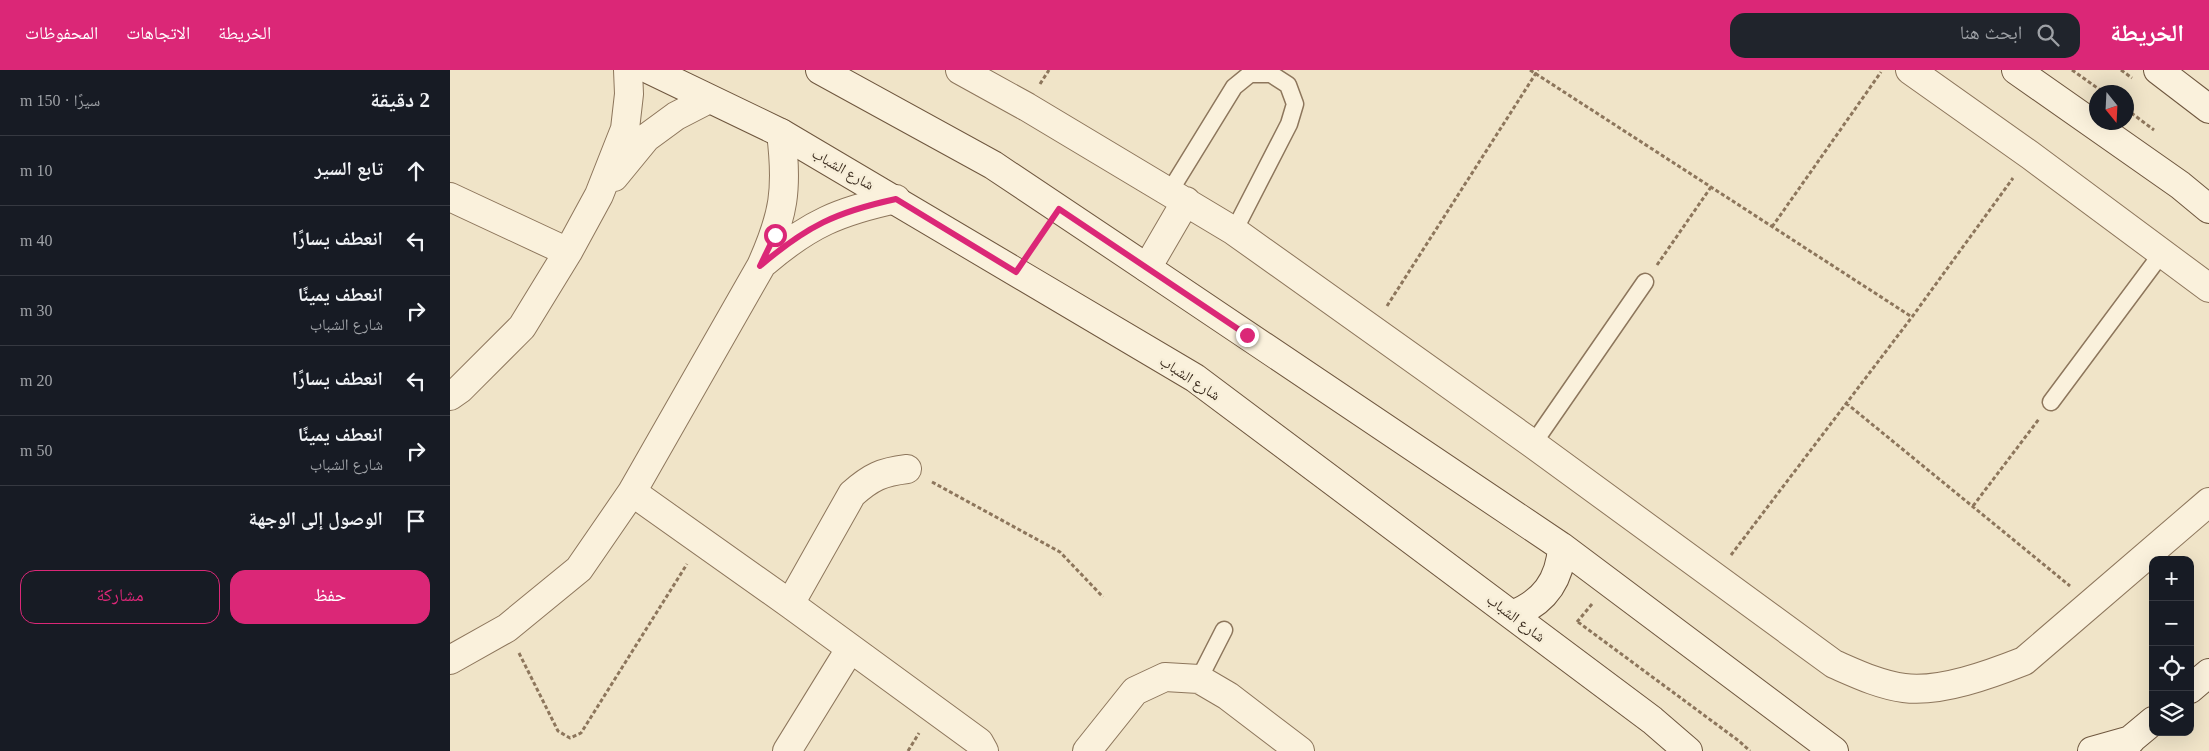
<!DOCTYPE html>
<html lang="ar">
<head>
<meta charset="utf-8">
<style>
  :root { --surface:#171b24; --page:#20242c; --text:#f1f3f6; --muted:#9ea1a6; --line:#363941; --accent:#db2777 }
  body { margin:0; font-family:"Times New Roman","Noto Naskh Arabic",serif; background:var(--page); color:var(--text); direction:rtl }
  .controls { position:absolute; right:15px; bottom:15px; display:grid; overflow:hidden; border-radius:10px; box-shadow:0 5px 20px #0002 }
  .controls button { width:45px; height:45px; display:grid; place-items:center; padding:0; border:0; border-bottom:1px solid var(--line); background:var(--surface); color:var(--text); font:25px sans-serif }
  .compass { position:absolute; left:1639px; top:15px; width:45px; height:45px; border-radius:50%; background:var(--surface); box-shadow:0 5px 20px #0002; rotate:162deg }
  .stop { position:absolute; width:15px; height:15px; margin:-11px; border:4px solid #db2777; border-radius:50%; background:#fff }
  .stop.end { background:#db2777; border-color:#fff; box-shadow:0 1px 5px #0008 }
  .list { margin:0; padding:0; list-style:none }
  h2 { display:flex; justify-content:space-between; align-items:center; height:65px; margin:0; padding:0 20px; font-size:21px }
  h2 small { font-size:16px; font-weight:400; color:var(--muted) }
  .list li { display:grid; grid-template-columns:32px 1fr auto; gap:15px; align-items:center; box-sizing:border-box; height:70px; padding:0 20px; border-top:1px solid var(--line) }
  .list b { display:block; font-size:19px; white-space:nowrap }
  .list p { margin:0; font-size:16px; white-space:nowrap; color:var(--muted) }
  .list em { font-size:16px; font-style:normal; color:var(--muted) }
  .actions { display:flex; gap:10px; padding:15px 20px }
  .actions a { flex:1; padding:11px 0; border:1px solid var(--accent); border-radius:15px; text-align:center; font-size:18px; color:var(--accent) }
  .actions .main { background:var(--accent); color:#fff }
  .icon { flex:none; width:28px; height:28px; fill:none; stroke:currentColor; stroke-width:2; stroke-linecap:round; stroke-linejoin:round }
  .map { position:relative; flex:none; width:1759px; height:681px; overflow:hidden; direction:ltr }
  header { display:flex; align-items:center; gap:30px; box-sizing:border-box; height:70px; padding:0 25px; background:var(--accent); color:#fff }
  header strong { font-size:24px }
  nav { display:flex; gap:28px; margin-inline-start:auto; font-size:18px }
  .search { width:350px; height:45px; background:var(--page); display:flex; align-items:center; gap:12px; box-sizing:border-box; padding:0 18px; border-radius:15px; color:var(--muted); font-size:19px }
  main { display:flex }
  aside { flex:1; background:var(--surface) }
  .map>svg:first-child { display:block }
</style>
</head>
<body>
<header>
<strong>الخريطة</strong>
<div class="search"><svg class="icon" aria-label="search" viewBox="0 0 24 24"><circle cx="10" cy="10" r="6"/><path d="M15 15l6 6"/></svg>ابحث هنا</div>
<nav><a>الخريطة</a><a>الاتجاهات</a><a>المحفوظات</a></nav>
</header>
<main>
<div class="map">
<svg width="1759" height="681" viewBox="0 0 1759 681">
  <rect width="100%" height="100%" fill="#f0e4c8"/>
  <g fill="none" stroke-linecap="round" stroke-linejoin="round">
    <g stroke="#8d765c" stroke-width="19">
      <path id="lane" d="M720,121L784,17L800,4H821L838,15L845,34L839,54L784,161
        M1601,332L1712,183
        M1083,374L1195,212
        M749,609L774,560"/>
    </g>
    <g stroke="#8d765c" stroke-width="30">
      <path id="street" d="M510,0L577,37L784,161L1083,374L1384,594C1407,604 1430,615 1454,618C1490,623 1541,604 1574,591L1759,432
        M1460,0L1580,85L1759,218
        M164,107L196,68L226,46L259,29
        M0,127L118,182
        M315,192C359,154 390,141 446,129
        M697,198L736,131
        M0,326L10,319L72,257L118,182L149,125L175,59L179,24L178,0
        M182,422L340,534L529,672L534,681
        M340,534L402,424C421,407 432,402 457,399
        M0,590L57,558L129,499L182,422L311,196C334,145 338,119 331,63
        M337,681L400,579
        M637,681L685,621L715,607L749,609L778,626L850,681"/>
    </g>
    <g stroke="#6f573f" stroke-width="30">
      <path id="secondary" d="M200,0L331,63L745,308L1202,650L1238,681
        M370,0L543,95L697,198L1112,477L1384,681
        M1566,0L1730,115L1759,139
        M1708,0L1759,39
        M1062,545C1093,533 1110,511 1112,477
        M1740,619L1759,603
        M1642,681L1681,670
        M1667,681L1703,651"/>
    </g>
    <path stroke="#8d765c" stroke-width="3" stroke-dasharray="4 2.5" stroke-linecap="butt" d="M1080,0L1462,247
      M1622,0L1653,22
      M1671,0L1682,8
      M590,14L599,0
      M1676,39L1704,60
      M1322,157L1431,2
      M582,179L594,161
      M1207,195L1261,117
      M937,236L1088,0
      M1396,333L1620,516
      M482,412L610,482L653,527
      M1523,436L1589,349
      M1281,485L1462,247L1563,108
      M1127,552L1142,534
      M1128,552L1289,671L1300,681
      M69,583L108,661L120,668L131,663L237,494
      M458,681L469,663"/>
    <use href="#lane" stroke="#faf1dc" stroke-width="16"/>
    <use href="#street" stroke="#faf1dc" stroke-width="28"/>
    <use href="#secondary" stroke="#faf1dc" stroke-width="28"/>
  </g>
  <g fill="none" stroke-linecap="round" stroke-linejoin="round">
    <path stroke="#db2777" stroke-width="6" d="M325,165L310,196C357,156 386,142 446,129L566,202L609,139L797,265"/>
  </g>
  <g text-anchor="middle" stroke-width="5" stroke-linejoin="round" paint-order="stroke">
    <g font-size="15" fill="#3d2e20" stroke="#f7eed8">
      <text transform="translate(393 99) rotate(30)" y="5">شارع الشباب</text>
      <text transform="translate(740 308) rotate(33)" y="5">شارع الشباب</text>
      <text transform="translate(1066 548) rotate(37)" y="5">شارع الشباب</text>
    </g>
  </g>
</svg>
<div class="controls">
<button>+</button>
<button>−</button>
<button><svg class="icon" aria-label="locate" viewBox="0 0 24 24"><circle cx="12" cy="12" r="6"/><path d="M12 2v4M12 18v4M2 12h4M18 12h4"/></svg></button>
<button><svg class="icon" aria-label="layers" viewBox="0 0 24 24"><path d="M12 4l9 5-9 5-9-5zM3 14l9 5 9-5"/></svg></button>
</div>
<svg class="compass" viewBox="-18 -18 36 36"><path d="M0-13l5 13h-10z" fill="#e53935"/><path d="M0 13l5-13h-10z" fill="#9ea1a6"/></svg>
<div class="stop" style="left:325px;top:165px"></div>
<div class="stop end" style="left:797px;top:265px"></div>
</div>
<aside>
<h2>2 دقيقة<small>سيرًا · 150 m</small></h2>
<ul class="list">
<li><svg class="icon" aria-label="ahead" viewBox="0 0 24 24"><path d="M12 20V5M6 11l6-6 6 6"/></svg><div><b>تابع السير</b></div><em>10 m</em></li>
<li><svg class="icon" aria-label="left" viewBox="0 0 24 24"><path d="M17 20v-9H6M10 6l-5 5 5 5"/></svg><div><b>انعطف يسارًا</b></div><em>40 m</em></li>
<li><svg class="icon" aria-label="right" viewBox="0 0 24 24"><path d="M7 20v-9h11M14 6l5 5-5 5"/></svg><div><b>انعطف يمينًا</b><p>شارع الشباب</p></div><em>30 m</em></li>
<li><svg class="icon" aria-label="left" viewBox="0 0 24 24"><path d="M17 20v-9H6M10 6l-5 5 5 5"/></svg><div><b>انعطف يسارًا</b></div><em>20 m</em></li>
<li><svg class="icon" aria-label="right" viewBox="0 0 24 24"><path d="M7 20v-9h11M14 6l5 5-5 5"/></svg><div><b>انعطف يمينًا</b><p>شارع الشباب</p></div><em>50 m</em></li>
<li><svg class="icon" aria-label="arrive" viewBox="0 0 24 24"><path d="M6 21V4h12l-3 4 3 4H6"/></svg><div><b>الوصول إلى الوجهة</b></div></li>
</ul>
<div class="actions"><a class="main">حفظ</a><a>مشاركة</a></div>
</aside>
</main>
</body>
</html>
